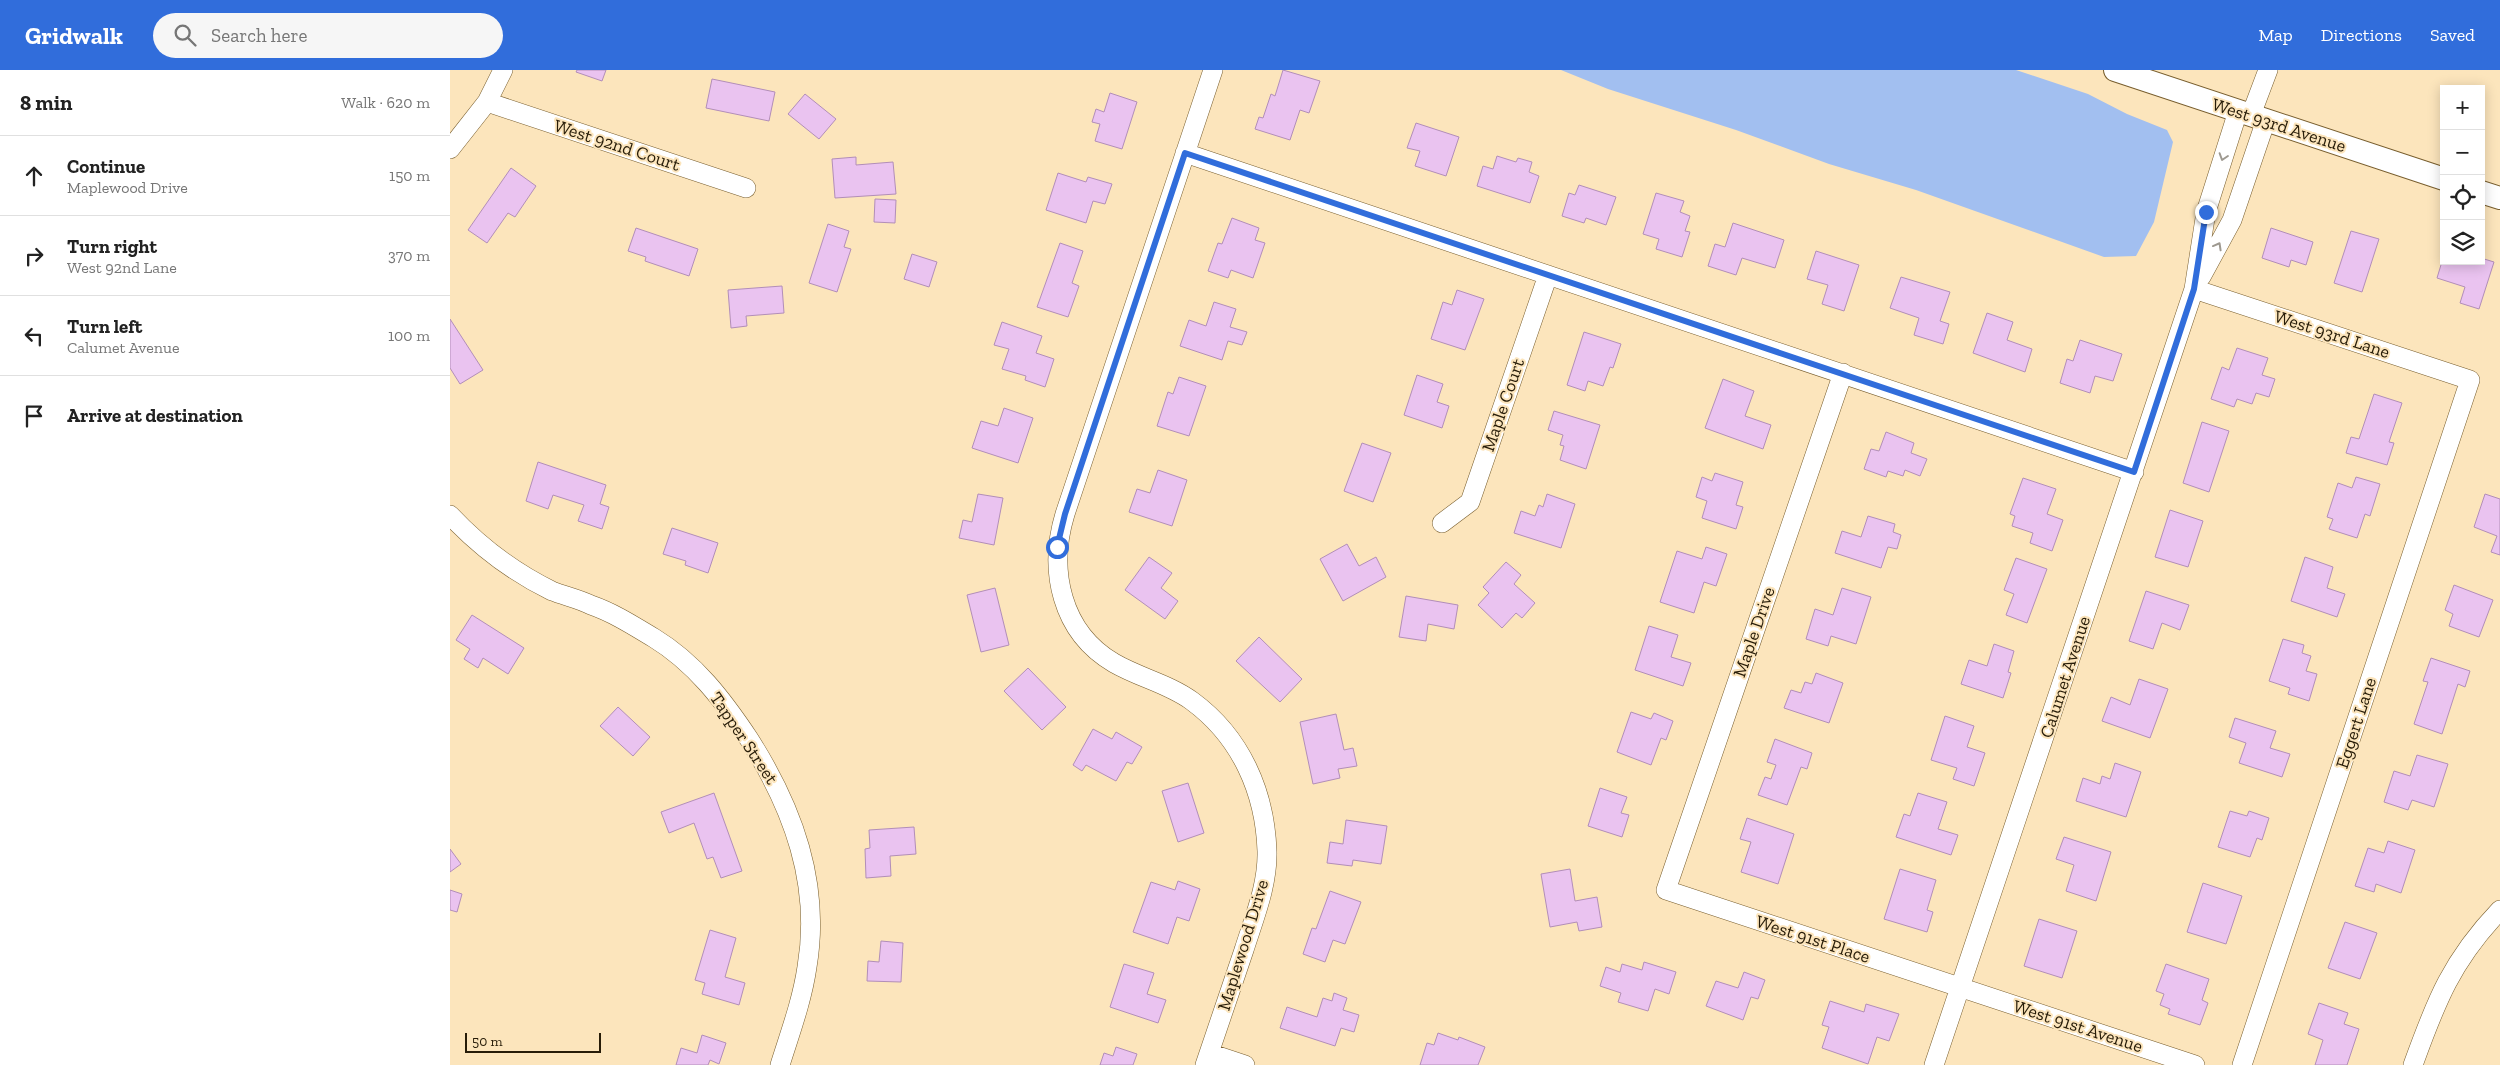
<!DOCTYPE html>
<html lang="en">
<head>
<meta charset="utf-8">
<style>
  :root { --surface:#fff; --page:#f6f6f6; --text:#222; --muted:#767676; --line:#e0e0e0; --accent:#316ddb }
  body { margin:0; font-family:"Zilla Slab",serif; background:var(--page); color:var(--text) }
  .controls { position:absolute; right:15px; top:15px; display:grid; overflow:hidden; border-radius:0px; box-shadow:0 2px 12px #0003 }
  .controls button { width:45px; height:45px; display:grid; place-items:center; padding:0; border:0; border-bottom:1px solid var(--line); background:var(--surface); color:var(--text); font:25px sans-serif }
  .scale { position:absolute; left:15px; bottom:12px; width:136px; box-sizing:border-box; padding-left:5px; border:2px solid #271c08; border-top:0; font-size:14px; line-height:18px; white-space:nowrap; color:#271c08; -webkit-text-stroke:4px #fce5bc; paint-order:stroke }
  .stop { position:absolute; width:15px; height:15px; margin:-11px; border:4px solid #316ddb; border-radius:50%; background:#fff }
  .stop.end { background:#316ddb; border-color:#fff; box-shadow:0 1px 5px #0008 }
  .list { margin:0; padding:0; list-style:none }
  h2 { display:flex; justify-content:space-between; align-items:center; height:65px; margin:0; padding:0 20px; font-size:21px }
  h2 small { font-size:16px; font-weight:400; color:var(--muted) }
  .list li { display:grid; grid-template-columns:32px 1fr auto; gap:15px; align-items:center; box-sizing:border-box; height:80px; padding:0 20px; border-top:1px solid var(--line) }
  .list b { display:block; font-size:19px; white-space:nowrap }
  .list p { margin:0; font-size:16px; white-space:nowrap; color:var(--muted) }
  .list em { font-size:16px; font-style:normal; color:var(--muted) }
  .icon { flex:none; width:28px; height:28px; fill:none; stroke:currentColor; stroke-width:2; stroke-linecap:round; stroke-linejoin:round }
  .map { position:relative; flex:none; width:2050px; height:995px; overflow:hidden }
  header { display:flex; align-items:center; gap:30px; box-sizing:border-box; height:70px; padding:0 25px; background:var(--accent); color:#fff }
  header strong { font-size:24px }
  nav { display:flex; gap:28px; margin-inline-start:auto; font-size:18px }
  .search { width:350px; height:45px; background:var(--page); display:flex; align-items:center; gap:12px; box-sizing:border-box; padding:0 18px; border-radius:28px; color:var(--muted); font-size:19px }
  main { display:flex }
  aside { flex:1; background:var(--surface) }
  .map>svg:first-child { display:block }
</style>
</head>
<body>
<header>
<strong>Gridwalk</strong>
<div class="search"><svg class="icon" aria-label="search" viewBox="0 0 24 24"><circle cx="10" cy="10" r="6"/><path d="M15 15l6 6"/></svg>Search here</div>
<nav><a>Map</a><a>Directions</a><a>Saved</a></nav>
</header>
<main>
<aside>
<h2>8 min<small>Walk · 620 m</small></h2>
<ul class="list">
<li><svg class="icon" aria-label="ahead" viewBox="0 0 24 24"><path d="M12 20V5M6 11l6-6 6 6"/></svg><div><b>Continue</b><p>Maplewood Drive</p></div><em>150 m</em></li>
<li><svg class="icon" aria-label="right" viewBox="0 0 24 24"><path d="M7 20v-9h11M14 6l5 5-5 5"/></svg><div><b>Turn right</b><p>West 92nd Lane</p></div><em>370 m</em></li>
<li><svg class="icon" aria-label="left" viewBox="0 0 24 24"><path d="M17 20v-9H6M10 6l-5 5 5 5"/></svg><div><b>Turn left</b><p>Calumet Avenue</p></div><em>100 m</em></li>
<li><svg class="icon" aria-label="arrive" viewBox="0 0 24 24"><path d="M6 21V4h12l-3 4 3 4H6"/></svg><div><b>Arrive at destination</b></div></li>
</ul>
</aside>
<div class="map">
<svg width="2050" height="995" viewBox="0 0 2050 995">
  <rect width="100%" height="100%" fill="#fce5bc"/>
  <path fill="#a2bff0" d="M1111,0H1566L1638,24L1677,44L1717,60L1723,72L1704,152L1686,186L1654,187L1466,120L1379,94L1286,60L1158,19Z"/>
  <path fill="#eac3f0" stroke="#b28eb8" d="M127,0H156L152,11L126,2Z
    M833,0L870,11L859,43L850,40L840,70L805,59L809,47L813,48L821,24L825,26Z
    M262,9L325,22L319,51L256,38Z
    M660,23L687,32L672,79L645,71L650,54L642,52L646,39L654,42Z
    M355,24L386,49L369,69L338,44Z
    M966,53L1009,67L996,106L965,96L970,81L957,78Z
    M1047,86L1066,92L1068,88L1082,92L1079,102L1089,106L1080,133L1027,116L1033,96L1043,99Z
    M406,87V95L443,92L446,124L385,128L382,89Z
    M61,98L86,116L65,147L58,143L37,173L18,160Z
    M608,103L636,112L638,107L662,114L655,134L643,131L636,153L596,140Z
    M1129,115L1166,127L1156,155L1136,148L1134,153L1112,146L1119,123L1125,125Z
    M1206,123L1234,131L1230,142L1240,146L1235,161L1240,162L1232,187L1206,179L1209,169L1193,164Z
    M425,129L446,130L445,153L424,152Z
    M782,148L809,158L805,170L815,173L803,208L781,200L778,208L758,201L768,173L772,174Z
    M1283,153L1334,170L1325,198L1292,188L1286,205L1258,196L1265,174L1275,177Z
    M378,154L399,161L394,177L401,179L387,222L359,213Z
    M186,158L248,179L239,206L195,191L196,187L178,181Z
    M1821,158L1863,172L1856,195L1841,190L1839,197L1812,188Z
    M1901,161L1929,169L1912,222L1884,213Z
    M610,173L633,181L622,213L629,216L618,247L587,237Z
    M1366,181L1409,195L1394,241L1372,234L1378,215L1357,209Z
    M462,184L487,192L479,217L454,209Z
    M1994,185V191H2031V188L2044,192L2029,239L2010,233L2015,217L1987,208Z
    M1451,207L1500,222L1490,251L1499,254L1493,274L1464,265L1469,248L1440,238Z
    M332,216L334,243L296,246L297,256L281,258L278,220Z
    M1007,220L1034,229L1015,280L981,269L993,232L1002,235Z
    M764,232L786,239L780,257L797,262L792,275L778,271L772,290L730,276L739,250L756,256Z
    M1537,243L1563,252L1557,270L1582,279L1575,302L1523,283Z
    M0,249L33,300L10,314L0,298Z
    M552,252L592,266L586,283L604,289L595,317L575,310L576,306L552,299L559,279L544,275Z
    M1134,262L1171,274L1163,298L1160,297L1153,316L1138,311L1135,321L1117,315Z
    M1630,270L1672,284L1663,311L1645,306L1640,323L1610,313L1617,289L1623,291Z
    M1787,278L1818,288L1812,305L1825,309L1819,327L1806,323L1802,334L1787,329L1784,337L1761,329L1772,297L1779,300Z
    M967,305L993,314L987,332L999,336L992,358L954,345Z
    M729,307L756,316L739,366L707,356L718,322L723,324Z
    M1273,309L1304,321L1295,346L1321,355L1313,379L1255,358Z
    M1924,324L1952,333L1939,372L1944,373L1937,395L1896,383L1901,367L1909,369Z
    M554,338L583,348L568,393L522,378L531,351L548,356Z
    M1104,341L1150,355L1136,399L1110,390L1114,376L1110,375L1113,365L1098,360Z
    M1752,352L1779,361L1759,422L1733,413Z
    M1436,362L1464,373L1461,383L1477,389L1470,406L1455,400L1453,406L1438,401L1436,407L1414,399L1421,379L1429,381Z
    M912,373L941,383L923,432L894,421Z
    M88,392L156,415L150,434L159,437L152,459L128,451L134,435L103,425L98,439L76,431Z
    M708,400L737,410L722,456L679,442L687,419L700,423Z
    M1265,403L1293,412L1286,435L1293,437L1286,459L1252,448L1257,431L1246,427L1252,407L1262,411Z
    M1906,407L1930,414L1920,446L1915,444L1907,468L1879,459L1883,449L1877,447L1888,413L1902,418Z
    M1573,408L1606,419L1597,444L1613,450L1602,481L1580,473L1583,463L1562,456L1565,446L1560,444Z
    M528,424L553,428L544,475L509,468L513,450L522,452Z
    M1097,424L1125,434L1111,478L1064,463L1071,441L1085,446L1089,435L1093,437Z
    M2035,424L2050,429V485L2041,482L2047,466L2024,457Z
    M1720,440L1753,451L1738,497L1705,487Z
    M1418,446L1445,454L1443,462L1451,465L1447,479L1438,477L1431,498L1385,483L1392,461L1411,467Z
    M222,458L268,473L258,503L235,495L236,491L213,484Z
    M897,474L909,496L926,487L936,507L893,531L870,489Z
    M1256,477L1277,484L1266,516L1254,512L1244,543L1210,532L1227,481L1252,489Z
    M699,487L722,503L711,518L728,531L715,549L675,520Z
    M1855,487L1883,497L1877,518L1895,524L1887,547L1841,531Z
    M1566,488L1597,499L1577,553L1556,545L1564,524L1554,520Z
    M1056,492L1071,505L1064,514L1085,533L1072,548L1066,543L1052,558L1028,535L1039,523L1033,517Z
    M2004,515L2043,530L2029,567L1999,556L2003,544L1995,540Z
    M545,518L559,575L531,582L517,525Z
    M1392,518L1421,527L1406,574L1381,566L1378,576L1356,569L1365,539L1383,545Z
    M1696,521L1739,535L1730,560L1712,553L1703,579L1679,571Z
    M956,526L1008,535L1004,559L978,554L976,571L949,567Z
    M22,545L74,578L58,604L33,588L28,598L14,589L20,579L6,570Z
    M1199,556L1228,565L1221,587L1241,593L1233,616L1185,600Z
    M809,567L852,609L830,632L786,591Z
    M1833,569L1854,575L1852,583L1861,586L1856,601L1867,604L1859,631L1838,624L1840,618L1819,611Z
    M1544,574L1564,581L1558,602L1561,603L1553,628L1511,614L1519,590L1537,596Z
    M1981,588L2020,601L2015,617L2008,614L1992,664L1964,654L1978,612L1973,611Z
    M578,598L616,637L592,660L554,621Z
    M1366,603L1393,613L1379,653L1334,638L1341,620L1351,623L1355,612L1362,614Z
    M1689,609L1718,619L1700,668L1652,651L1661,627L1680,635Z
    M168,637L200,667L183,686L150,656Z
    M1181,642L1201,649L1204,643L1223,651L1216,670L1211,668L1201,695L1167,682Z
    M886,644L894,680L903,678L907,696L888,699L890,708L863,714L850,652Z
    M1495,646L1524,656L1517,677L1535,683L1524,716L1503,709L1507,698L1481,690Z
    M1785,648L1826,661L1820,678L1840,684L1832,707L1789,693L1796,673L1779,667Z
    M643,659L662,669L666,662L692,677L682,694L677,692L666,711L636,695L632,701L623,695Z
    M1325,669L1362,683L1357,699L1351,697L1337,735L1308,725L1315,707L1321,709L1326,695L1317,692Z
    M1967,685L1998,694L1984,737L1962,730L1958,740L1934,732L1944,701L1960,706Z
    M1665,693L1691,702L1676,747L1626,731L1633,708L1650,714L1652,706L1660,709Z
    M738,713L754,763L728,772L712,721Z
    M1150,718L1177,727L1171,743L1179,745L1172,767L1138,756Z
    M264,723L292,801L271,808L263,787L257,789L244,753L219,763L211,742Z
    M1468,723L1497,732L1488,759L1508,765L1501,785L1446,767L1454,744L1460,746Z
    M1780,741L1797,746L1799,741L1819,748L1812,770L1807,768L1800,787L1768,777Z
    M1297,748L1344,764L1328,814L1291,802L1301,772L1290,769Z
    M896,750L937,756L931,794L903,790L902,796L877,793L880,772L893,774Z
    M464,757L466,784L440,786L441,806L416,808L415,779L420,778L419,760Z
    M1614,767L1661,782L1646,831L1616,821L1624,795L1606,789Z
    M1938,771L1965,780L1951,823L1926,814L1924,822L1905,816L1918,778L1934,783Z
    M0,779L11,794L0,802Z
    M1120,799L1125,831L1147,827L1152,857L1129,861L1127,852L1100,857L1091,804Z
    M1450,799L1486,810L1477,840L1483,842L1477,862L1434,849Z
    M728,811L750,819L739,851L727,847L718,874L683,862L701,812L725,820Z
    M1753,813L1792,826L1776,874L1737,862Z
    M0,820L12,824L7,842L0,840Z
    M880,821L911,832L895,874L883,870L875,892L853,884L862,858L866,859Z
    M1589,849L1627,861L1612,908L1574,896Z
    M1895,852L1927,863L1910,909L1878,898Z
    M260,860L286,868L275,907L295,913L289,935L252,924L255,913L245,910Z
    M431,871L453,873L451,912L417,911L418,891L429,892Z
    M1194,892L1226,902L1219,924L1205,919L1198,941L1168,932L1171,923L1150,916L1156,897L1170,902L1172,894L1192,900Z
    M674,894L704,903L697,924L716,930L708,953L660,937Z
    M1716,894L1759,909L1752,930L1758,933L1750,955L1718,944L1720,939L1710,935L1714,924L1706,921Z
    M1294,902L1315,910L1308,929L1301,927L1293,950L1256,936L1266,911L1288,918Z
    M884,923L897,928L893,940L909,945L904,962L891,958L885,976L830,958L837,937L867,947L873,928L882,931Z
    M1380,931L1414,942L1416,934L1449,944L1439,971L1427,967L1418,994L1372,978L1379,957L1372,955Z
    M1869,933L1898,943L1894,954L1909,959L1897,995H1865L1873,970L1858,964Z
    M988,963L1008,970L1009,967L1035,977L1028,995H970L977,973L984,975Z
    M252,965L276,973L269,994L260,990L258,995H226L231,978L247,983Z
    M666,977L687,984L683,995H650L654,983L663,986Z"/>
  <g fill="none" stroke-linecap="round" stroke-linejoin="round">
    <g stroke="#785e2e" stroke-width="20">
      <path id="minor" d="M37,32L296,118
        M1801,45L1818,0
        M0,79L37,32L53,0
        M735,83L1684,402
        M1751,207L1782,150L1816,50
        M1744,219L2020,310L1792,995
        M1393,303L1216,820L1745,995
        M0,445C30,477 63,502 102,521C115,526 129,529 141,535C164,543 184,556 204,568C245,593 273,630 299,669C343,738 371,814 357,897C352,931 340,963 330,995
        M992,453L1020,432L1098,205
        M759,983L795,995
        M755,995C768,957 781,918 794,880C804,848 818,815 817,781C815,722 791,667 742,631C719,614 690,608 664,593C611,562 598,500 615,444L763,0
        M1484,995L1744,219L1756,142L1788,41
        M1963,995C1986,931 2002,890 2050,840"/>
    </g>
    <g stroke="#785e2e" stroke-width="24">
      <path id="tertiary" d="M1665,0L1994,109
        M2031,122L2050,128"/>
    </g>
    <use href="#minor" stroke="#fff" stroke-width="19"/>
    <use href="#tertiary" stroke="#fff" stroke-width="22"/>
  </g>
  <defs><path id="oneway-chevron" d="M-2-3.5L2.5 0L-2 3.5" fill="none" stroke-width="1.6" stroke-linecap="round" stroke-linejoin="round" transform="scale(1.25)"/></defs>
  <g stroke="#9e9990">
    <use href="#oneway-chevron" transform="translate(1773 87) rotate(108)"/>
    <use href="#oneway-chevron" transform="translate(1768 176) rotate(-61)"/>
  </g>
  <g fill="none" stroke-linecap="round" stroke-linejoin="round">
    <path stroke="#316ddb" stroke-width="6" d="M607,477L615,444L735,83L1684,402L1744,219L1756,142"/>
  </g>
  <g text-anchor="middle" stroke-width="4" stroke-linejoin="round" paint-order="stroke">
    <g font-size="18" fill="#271c08" stroke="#fce5bc">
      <text transform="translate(1829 55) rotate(18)" y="6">West 93rd Avenue</text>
      <text transform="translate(167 75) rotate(18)" y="6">West 92nd Court</text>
      <text transform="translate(1882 264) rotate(18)" y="6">West 93rd Lane</text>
      <text transform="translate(1053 335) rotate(-71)" y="6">Maple Court</text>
      <text transform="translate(1304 562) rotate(-71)" y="6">Maple Drive</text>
      <text transform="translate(1615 607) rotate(-72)" y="6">Calumet Avenue</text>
      <text transform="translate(1906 653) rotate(-72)" y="6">Eggert Lane</text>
      <text transform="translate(294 668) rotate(56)" y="6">Tapper Street</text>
      <text transform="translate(1363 869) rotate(18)" y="6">West 91st Place</text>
      <text transform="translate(793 875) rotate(-73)" y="6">Maplewood Drive</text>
      <text transform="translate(1628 956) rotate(18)" y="6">West 91st Avenue</text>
    </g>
  </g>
</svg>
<div class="controls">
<button>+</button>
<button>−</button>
<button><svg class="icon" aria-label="locate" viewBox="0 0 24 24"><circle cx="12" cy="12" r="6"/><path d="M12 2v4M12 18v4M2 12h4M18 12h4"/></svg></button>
<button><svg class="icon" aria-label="layers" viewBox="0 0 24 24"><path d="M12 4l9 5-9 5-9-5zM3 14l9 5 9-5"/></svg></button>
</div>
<div class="scale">50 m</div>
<div class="stop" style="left:607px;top:477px"></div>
<div class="stop end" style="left:1756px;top:142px"></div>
</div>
</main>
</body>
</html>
